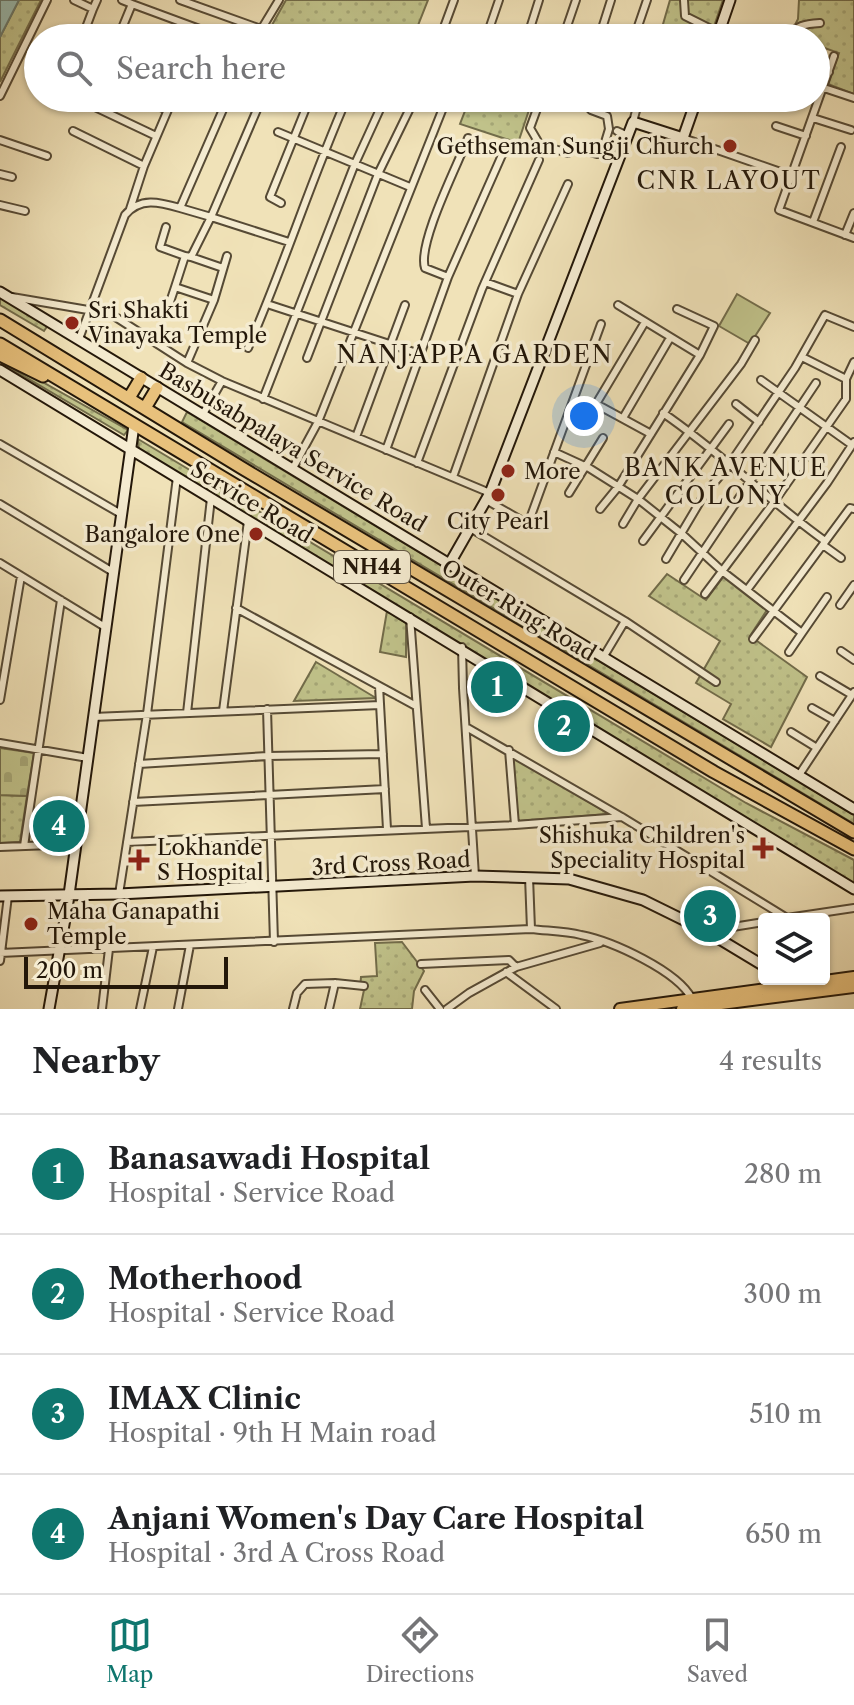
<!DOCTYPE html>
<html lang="en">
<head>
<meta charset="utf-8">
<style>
  :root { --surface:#fff; --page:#f6f6f6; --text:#202124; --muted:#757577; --line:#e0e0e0; --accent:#0f766e }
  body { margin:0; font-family:"Libre Caslon Text",serif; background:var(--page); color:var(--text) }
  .controls { position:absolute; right:24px; bottom:24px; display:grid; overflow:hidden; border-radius:8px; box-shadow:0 2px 6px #0004 }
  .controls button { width:72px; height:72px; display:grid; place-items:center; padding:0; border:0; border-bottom:2px solid var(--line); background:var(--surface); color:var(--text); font:40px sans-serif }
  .scale { position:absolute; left:24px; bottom:20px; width:204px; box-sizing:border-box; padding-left:8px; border:4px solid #231709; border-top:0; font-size:22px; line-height:28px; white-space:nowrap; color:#231709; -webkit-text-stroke:6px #f5ecd1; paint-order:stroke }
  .you { position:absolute; left:584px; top:416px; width:28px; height:28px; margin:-20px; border:6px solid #fff; border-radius:50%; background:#1a73e8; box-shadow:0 0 0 12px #1a73e833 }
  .badge { display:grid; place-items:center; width:52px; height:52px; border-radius:50%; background:var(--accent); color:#fff; font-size:26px; font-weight:700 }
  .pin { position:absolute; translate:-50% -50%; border:4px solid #fff; box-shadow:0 2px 8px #0006 }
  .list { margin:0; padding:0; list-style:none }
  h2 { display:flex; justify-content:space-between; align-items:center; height:104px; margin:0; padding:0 32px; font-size:34px }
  h2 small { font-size:26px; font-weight:400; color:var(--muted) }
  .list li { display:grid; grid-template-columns:52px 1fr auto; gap:24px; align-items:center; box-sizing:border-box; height:120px; padding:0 32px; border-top:2px solid var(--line) }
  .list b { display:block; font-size:30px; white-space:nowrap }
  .list p { margin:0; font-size:26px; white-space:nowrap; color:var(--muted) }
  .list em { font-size:26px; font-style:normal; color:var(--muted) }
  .icon { flex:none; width:44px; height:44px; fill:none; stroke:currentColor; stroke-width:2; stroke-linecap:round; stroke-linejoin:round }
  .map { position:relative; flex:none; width:854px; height:1009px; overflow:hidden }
  .search { position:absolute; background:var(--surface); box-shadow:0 2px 6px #0004; left:24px; right:24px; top:24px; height:88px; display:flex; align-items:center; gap:20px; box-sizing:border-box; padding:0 28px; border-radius:44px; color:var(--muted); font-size:30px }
  .sheet { height:584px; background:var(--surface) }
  nav { display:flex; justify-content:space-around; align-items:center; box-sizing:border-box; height:112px; border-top:2px solid var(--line); background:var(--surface); font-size:22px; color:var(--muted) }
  nav a { display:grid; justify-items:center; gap:4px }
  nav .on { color:var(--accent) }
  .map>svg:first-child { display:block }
</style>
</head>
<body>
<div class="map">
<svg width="854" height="1009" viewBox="0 0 854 1009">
  <defs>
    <pattern id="grass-dots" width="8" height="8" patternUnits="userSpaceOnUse" patternTransform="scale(2)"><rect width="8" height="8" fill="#c0c28a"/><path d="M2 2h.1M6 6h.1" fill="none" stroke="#a5a676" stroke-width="1.8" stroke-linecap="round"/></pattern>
    <pattern id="cemetery-stones" width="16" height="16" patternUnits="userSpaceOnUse" patternTransform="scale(2)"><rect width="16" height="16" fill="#c0c28a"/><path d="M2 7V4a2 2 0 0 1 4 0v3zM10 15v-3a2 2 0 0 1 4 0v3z" fill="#a5a676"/></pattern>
  </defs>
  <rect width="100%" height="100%" fill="#f0e2b8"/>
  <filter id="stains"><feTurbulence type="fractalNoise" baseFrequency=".0025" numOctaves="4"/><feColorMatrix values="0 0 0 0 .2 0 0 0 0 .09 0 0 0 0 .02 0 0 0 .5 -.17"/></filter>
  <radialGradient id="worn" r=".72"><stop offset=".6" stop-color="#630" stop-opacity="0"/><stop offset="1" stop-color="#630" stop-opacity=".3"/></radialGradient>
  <path fill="url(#grass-dots)" stroke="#726c4a" stroke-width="2" d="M19,0H41L0,82V37Z
    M286,0H428L413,38H308L272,25Z
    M670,0H723L710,38H659Z
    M799,0H854V94L828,84L839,53L816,45V38H796L787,35H790L798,19Z
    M470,98H533L518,143L460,124Z
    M0,296L48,325L44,331L0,305Z
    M0,358L128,430L124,435L0,362Z
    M187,412L854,815V824L182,422Z
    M138,439L746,803L854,860V884L139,451Z
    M667,574L706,600L724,576L767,610L750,636L807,677L771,747L723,719L731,704L696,683L720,641L649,596Z
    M387,611L406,623V657L380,652Z
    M316,662L376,698L294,701Z
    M513,757L609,814L518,821Z
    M0,795L27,796L20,842L0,843Z
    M402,942L424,971L414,991L412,1009H360L364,990L360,989L361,977L377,976L375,943Z"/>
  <path fill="url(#cemetery-stones)" stroke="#726c4a" stroke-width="2" d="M0,748L34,753L27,796L0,795Z"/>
  <path fill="#c0c28a" stroke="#726c4a" stroke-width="2" d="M737,294L770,313L750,344L719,326Z"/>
  <path fill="#9abdb2" stroke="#6a7b6e" stroke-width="2" d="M0,0H19L0,37Z"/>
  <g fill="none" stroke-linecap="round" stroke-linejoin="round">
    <g stroke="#564a35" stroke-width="10">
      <path id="street" d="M74,0L93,9L97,0
        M180,0L286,38
        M684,0L685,16L719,33
        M132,4L224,38
        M82,38L93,9
        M118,38L132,4L122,0
        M256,38L279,0
        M440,38L454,0
        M486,38L499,0
        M527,38L539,0
        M563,38L576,0
        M599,38L611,0
        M634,38L647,0
        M788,38C796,25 805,24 820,23
        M834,56L779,210L854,238
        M816,68L829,72
        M824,88L854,98
        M0,96L47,0
        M76,98L156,136
        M140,98L167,110
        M262,98L211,217L289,242
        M541,98L530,128L540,145L568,153L575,148L597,154L602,152L619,159
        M576,98L582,100L591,110L607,116L609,129L602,152
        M624,98L637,107L633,122
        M813,118L851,130
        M776,126L806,136
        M73,131L144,166
        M617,131L628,136
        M278,132L410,187
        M683,138L792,176
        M0,140L47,156
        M0,174L12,177
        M281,203L270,197L310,98
        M0,205L25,211
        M180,208L211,217L191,257L185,256L175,287L214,300L187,363
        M130,209L144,166L173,98
        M813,222L841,147
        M166,227L160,247L185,256
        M845,235L854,213
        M191,257L223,268
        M448,277L425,268C417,244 458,164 468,138
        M485,282L518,294
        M12,297L88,310L103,309L187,363L222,381L490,493
        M214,300L227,256
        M170,302L175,287
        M267,304L420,354
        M618,305L700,355
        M645,322L596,404L651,434
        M79,339L125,215C140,197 159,202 180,208L228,98
        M248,348C284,266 311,180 347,98
        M802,357L846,379
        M307,358L378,174L415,98
        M761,380L852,445
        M263,399L354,166L381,107
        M736,404L759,422
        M663,413C720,452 769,501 825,541
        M203,414L222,381
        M623,418L670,338
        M356,437L405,305
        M0,444L121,514
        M386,450L448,277L506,146
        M554,452L589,468L638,499L682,534L722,571L802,633L789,652
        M417,463L482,289L539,160
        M293,468L318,422L447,98
        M453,477L518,294L568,184
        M569,493L603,438
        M486,500L528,524L601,324
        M0,504L113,572
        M600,509L618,487L700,355L714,326L677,309
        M623,524L638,499L741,364L755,340
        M470,528L625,621L716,682
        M643,541L729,424
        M823,545L841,558
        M666,559L704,495L729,465L795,368L825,315L854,327
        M0,563L105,627
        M684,580L816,383
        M747,590L827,483L854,442
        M705,594L774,502L846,399V379L854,362
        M840,605L854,585
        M236,608L416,706
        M410,617L426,828
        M802,633L827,597
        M753,639L850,508L854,509
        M462,647L463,688L475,876
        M841,651L854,660
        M604,656L625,621
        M820,676L852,695
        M379,686L387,829
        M0,700L21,576
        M812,708L835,721
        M267,709L274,942
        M223,711L248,521
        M187,713L211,498
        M93,717L380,705
        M466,727L622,817L787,918
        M791,732L817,748
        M0,743L88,758
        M509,750L515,825
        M139,764L268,756L383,754
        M799,775L854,692
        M133,802L385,789
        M127,842L515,825L622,817
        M24,846L61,600
        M0,847L76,844
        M529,877L531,929
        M119,894L147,714L177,477
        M780,919L854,908
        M708,931L764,922
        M0,953L531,929C547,931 565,931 581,935C612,941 678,971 692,999
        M0,961L8,896
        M421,964L509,960L516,967
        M506,972L556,1009
        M425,990L440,1009
        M102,1009L109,949
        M140,1009L153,947
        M178,1009L190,945
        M293,1009L297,993L305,984L335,983L364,986
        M329,1009L335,983
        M447,1009L469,993L516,967L600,943"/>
    </g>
    <g stroke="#231709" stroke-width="13">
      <path id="secondary" d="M717,38L730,0
        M0,292L854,809
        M0,370C285,542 570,714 854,889
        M450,563L490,493L633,122L683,138L697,98
        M0,896L119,894L475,876L569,879L643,900L706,931L764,966
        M49,1009L68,902L134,425"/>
    </g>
    <g stroke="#231709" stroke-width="14">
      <path id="primary" d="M620,1009L854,977
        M682,1009L854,987"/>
    </g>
    <g stroke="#231709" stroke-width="15">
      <path id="highway" d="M0,320L242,468L854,832
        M0,344L714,772L854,849
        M0,355L43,376
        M129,398L141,378
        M145,408L157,388"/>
    </g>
    <use href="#street" stroke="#f5ecd1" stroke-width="6"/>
    <use href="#secondary" stroke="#f5ecd1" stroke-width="9"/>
    <use href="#primary" stroke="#e8c17c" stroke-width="10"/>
    <use href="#highway" stroke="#e8c17c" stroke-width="11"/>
  </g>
  <g fill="#8f2418" stroke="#f5ecd1" stroke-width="3">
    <circle cx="730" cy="146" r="8"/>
    <circle cx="72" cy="323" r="8"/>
    <circle cx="508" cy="471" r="8"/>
    <circle cx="498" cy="495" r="8"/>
    <circle cx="256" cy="534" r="8"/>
    <path d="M759 836h8v8h8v8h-8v8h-8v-8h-8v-8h8z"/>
    <path d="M135 848h8v8h8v8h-8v8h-8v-8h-8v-8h8z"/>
    <circle cx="31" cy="924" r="8"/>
  </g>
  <g text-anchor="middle" stroke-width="7" stroke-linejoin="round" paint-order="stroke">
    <rect fill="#f5ecd1" stroke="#625745" stroke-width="2" x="334" y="551" width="76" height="32" rx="6"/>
    <g font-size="20" font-weight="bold" fill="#231709">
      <text x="372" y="574">NH44</text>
    </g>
    <g font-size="22" fill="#231709" stroke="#f5ecd1" text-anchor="start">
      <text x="714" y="154" text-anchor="end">Gethseman Sungji Church</text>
      <text x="88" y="318">Sri Shakti<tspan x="88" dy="25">Vinayaka Temple</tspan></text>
      <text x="524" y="479">More</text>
      <text x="498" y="529" text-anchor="middle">City Pearl</text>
      <text x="240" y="542" text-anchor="end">Bangalore One</text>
      <text x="745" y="843" text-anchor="end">Shishuka Children's<tspan x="745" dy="25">Speciality Hospital</tspan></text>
      <text x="157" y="855">Lokhande<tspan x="157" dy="25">S Hospital</tspan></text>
      <text x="47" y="919">Maha Ganapathi<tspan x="47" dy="25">Temple</tspan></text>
    </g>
    <g font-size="22" fill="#231709" stroke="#f5ecd1">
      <text transform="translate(293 447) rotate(31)" y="8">Basbusabpalaya Service Road</text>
      <text transform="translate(252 502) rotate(31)" y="8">Service Road</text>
      <text transform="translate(519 610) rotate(31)" y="8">Outer Ring Road</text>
      <text transform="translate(391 863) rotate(-3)" y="8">3rd Cross Road</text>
    </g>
    <g font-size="24" letter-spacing="2" fill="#231709" stroke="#f5ecd1">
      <text x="729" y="189">CNR LAYOUT</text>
      <text x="475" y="363">NANJAPPA GARDEN</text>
      <text x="726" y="476">BANK AVENUE<tspan x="726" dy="28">COLONY</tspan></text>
    </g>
  </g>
  <rect width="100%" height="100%" filter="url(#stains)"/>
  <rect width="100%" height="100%" fill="url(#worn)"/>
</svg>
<div class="controls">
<button><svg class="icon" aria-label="layers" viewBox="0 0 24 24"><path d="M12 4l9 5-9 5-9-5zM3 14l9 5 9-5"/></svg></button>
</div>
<div class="scale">200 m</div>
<div class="you"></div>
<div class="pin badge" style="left:497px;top:687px">1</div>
<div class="pin badge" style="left:564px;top:726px">2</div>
<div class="pin badge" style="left:710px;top:916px">3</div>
<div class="pin badge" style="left:59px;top:826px">4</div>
<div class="search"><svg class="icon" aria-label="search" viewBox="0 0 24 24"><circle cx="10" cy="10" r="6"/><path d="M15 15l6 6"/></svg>Search here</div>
</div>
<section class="sheet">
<h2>Nearby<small>4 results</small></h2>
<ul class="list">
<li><span class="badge">1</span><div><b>Banasawadi Hospital</b><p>Hospital · Service Road</p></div><em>280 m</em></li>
<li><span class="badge">2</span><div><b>Motherhood</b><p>Hospital · Service Road</p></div><em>300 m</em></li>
<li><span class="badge">3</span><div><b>IMAX Clinic</b><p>Hospital · 9th H Main road</p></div><em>510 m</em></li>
<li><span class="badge">4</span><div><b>Anjani Women's Day Care Hospital</b><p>Hospital · 3rd A Cross Road</p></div><em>650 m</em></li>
</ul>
</section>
<nav>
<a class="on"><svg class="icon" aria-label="map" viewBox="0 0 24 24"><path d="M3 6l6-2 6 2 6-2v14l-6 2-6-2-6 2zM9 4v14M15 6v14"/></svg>Map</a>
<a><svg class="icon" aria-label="directions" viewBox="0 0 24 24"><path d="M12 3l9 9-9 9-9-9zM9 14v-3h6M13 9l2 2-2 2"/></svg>Directions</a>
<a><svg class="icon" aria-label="saved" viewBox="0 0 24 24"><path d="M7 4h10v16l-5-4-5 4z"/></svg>Saved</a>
</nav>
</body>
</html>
